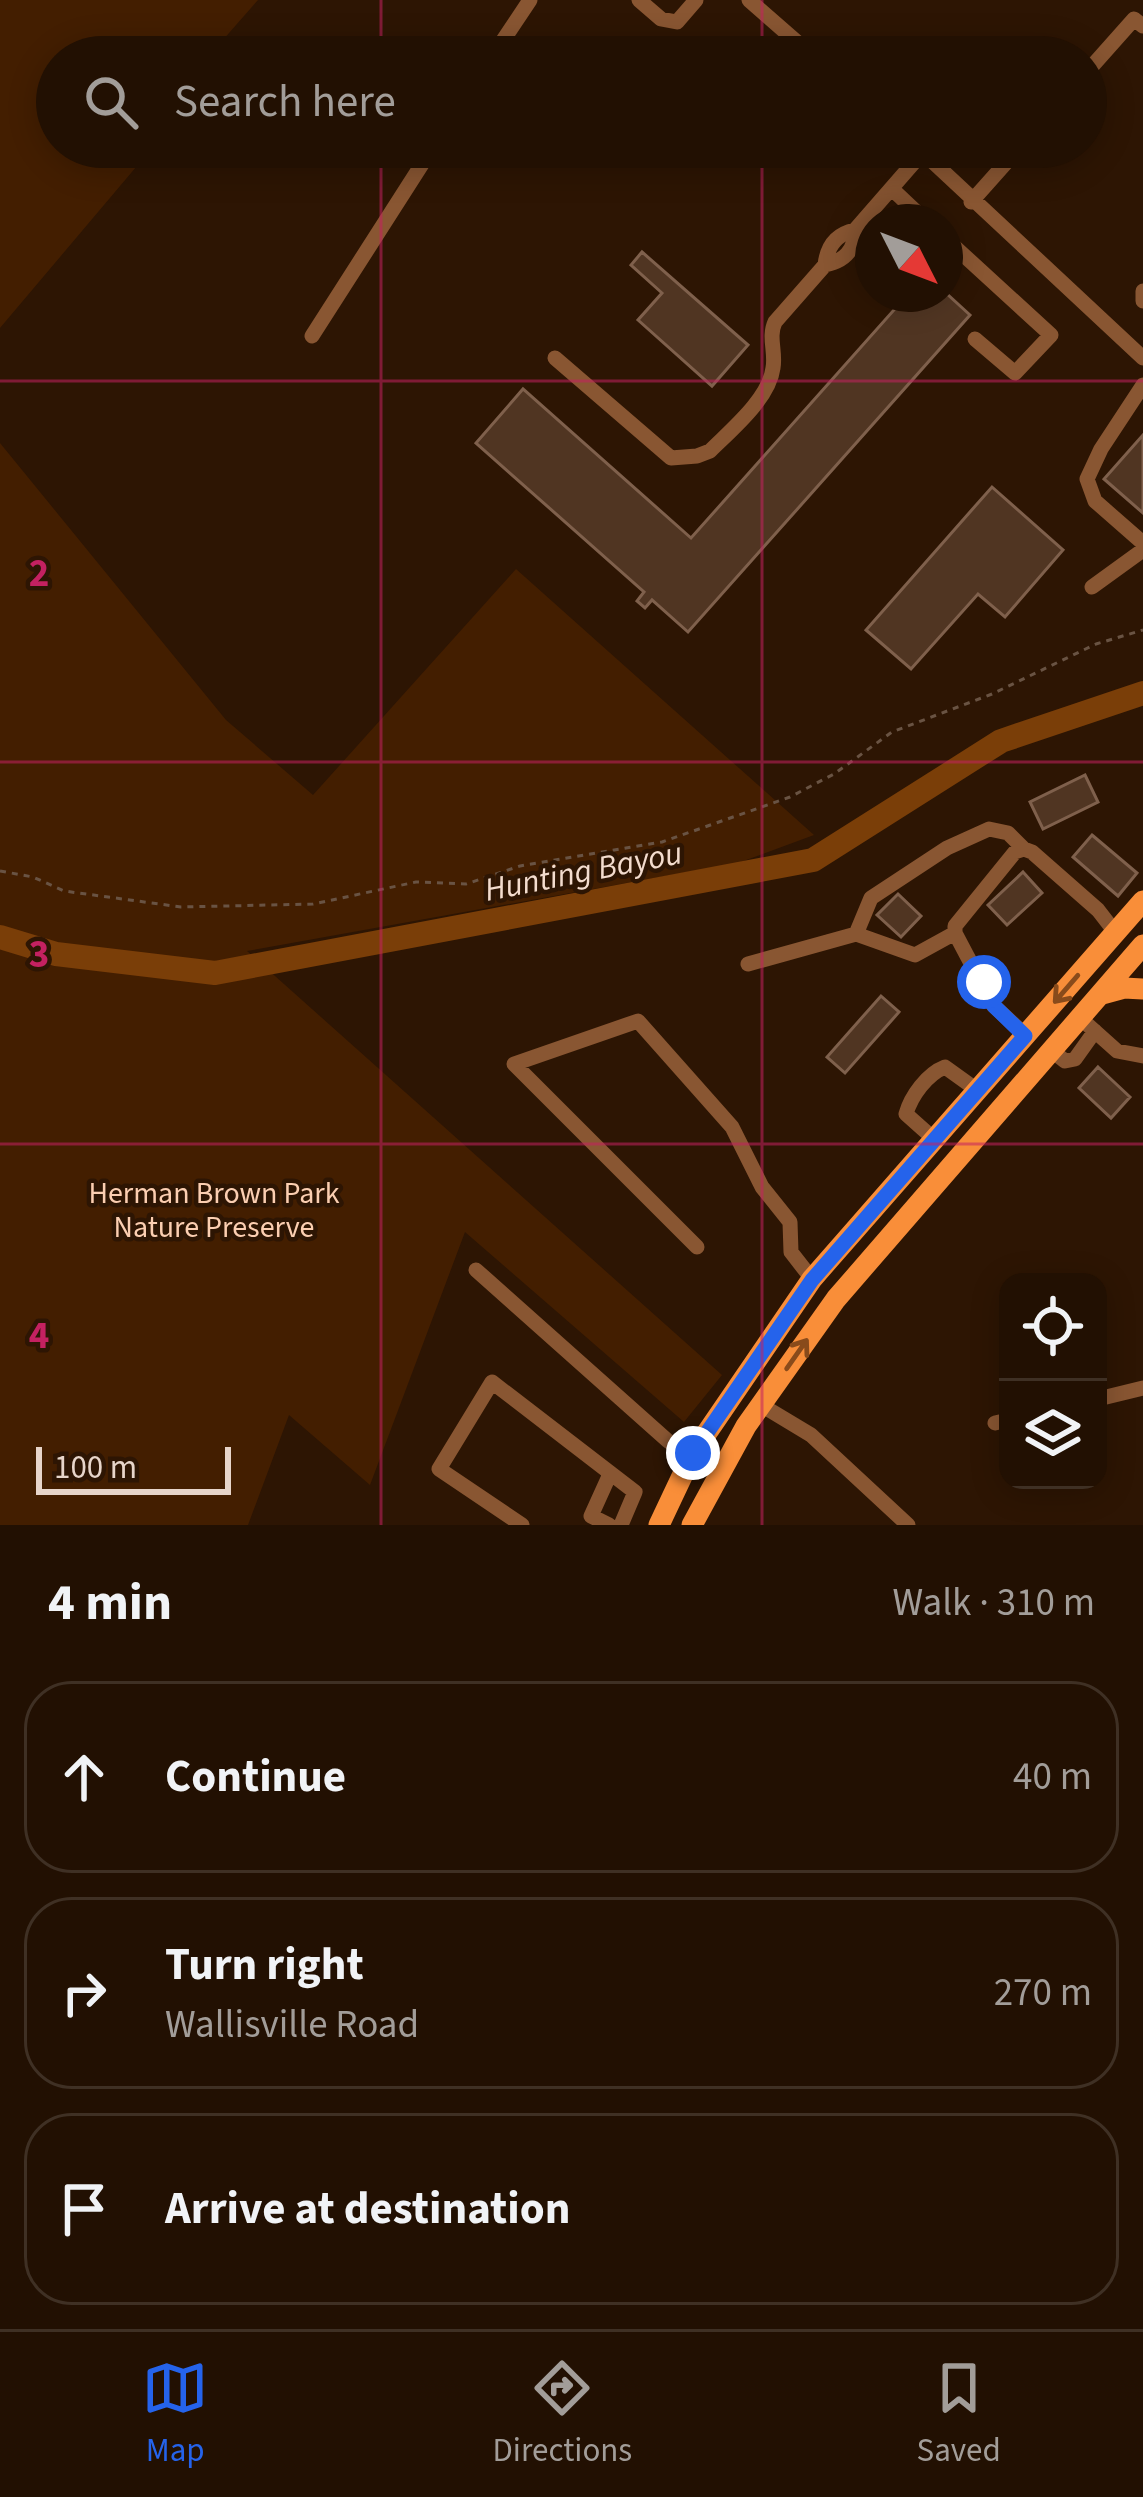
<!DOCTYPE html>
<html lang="en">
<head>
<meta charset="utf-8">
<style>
  :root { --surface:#221002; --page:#2e1e11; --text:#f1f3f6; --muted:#a29d99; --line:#3f3024; --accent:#2563eb }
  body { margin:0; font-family:"Source Sans 3",sans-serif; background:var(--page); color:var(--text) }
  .controls { position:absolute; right:36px; bottom:36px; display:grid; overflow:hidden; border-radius:24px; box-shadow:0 6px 30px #0003 }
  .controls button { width:108px; height:108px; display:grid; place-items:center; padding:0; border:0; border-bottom:3px solid var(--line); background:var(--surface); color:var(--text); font:60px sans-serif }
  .compass { position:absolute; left:855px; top:204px; width:108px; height:108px; border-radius:50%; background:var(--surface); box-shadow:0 6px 30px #0003; rotate:132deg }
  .scale { position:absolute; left:36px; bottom:30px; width:195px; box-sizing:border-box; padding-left:12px; border:6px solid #e7d5ca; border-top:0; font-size:33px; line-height:42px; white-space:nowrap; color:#e7d5ca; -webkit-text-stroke:9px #2d1503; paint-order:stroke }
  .stop { position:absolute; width:36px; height:36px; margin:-27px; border:9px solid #2563eb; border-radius:50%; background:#fff }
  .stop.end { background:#2563eb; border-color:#fff; box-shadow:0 3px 12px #0008 }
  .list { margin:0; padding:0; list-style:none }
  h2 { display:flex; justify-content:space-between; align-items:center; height:156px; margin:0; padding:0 48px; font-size:51px }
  h2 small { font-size:39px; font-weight:400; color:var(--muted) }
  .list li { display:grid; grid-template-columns:78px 1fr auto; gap:36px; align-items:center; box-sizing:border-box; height:192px; margin:0 24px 24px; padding:0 24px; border:3px solid var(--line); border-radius:48px }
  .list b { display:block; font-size:45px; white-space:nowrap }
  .list p { margin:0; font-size:39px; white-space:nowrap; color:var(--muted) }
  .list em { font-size:39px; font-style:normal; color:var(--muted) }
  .icon { flex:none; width:66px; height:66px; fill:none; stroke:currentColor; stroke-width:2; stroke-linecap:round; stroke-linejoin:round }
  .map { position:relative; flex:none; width:1143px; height:1525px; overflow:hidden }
  .search { position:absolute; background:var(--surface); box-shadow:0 6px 30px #0003; left:36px; right:36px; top:36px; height:132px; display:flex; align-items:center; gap:30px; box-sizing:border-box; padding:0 42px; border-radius:66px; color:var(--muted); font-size:45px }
  .sheet { height:804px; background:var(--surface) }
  nav { display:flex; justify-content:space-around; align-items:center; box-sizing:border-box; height:168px; border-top:3px solid var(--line); background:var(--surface); font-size:33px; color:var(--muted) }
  nav a { display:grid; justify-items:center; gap:6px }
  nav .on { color:var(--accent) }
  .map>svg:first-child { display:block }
</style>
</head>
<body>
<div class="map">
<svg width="1143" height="1525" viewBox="0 0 1143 1525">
  <rect width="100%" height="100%" fill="#2d1503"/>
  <path fill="#431e00" d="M0,0H258L208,57H57V147H153L0,328Z
    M0,443L226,720L313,795L516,569L814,835L738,863L247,951L722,1375L684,1422L465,1232L370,1485L289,1415L248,1525H0Z"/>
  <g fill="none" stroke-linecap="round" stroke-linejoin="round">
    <path stroke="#7a3e08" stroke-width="24" d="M0,937L56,954L215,973L813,860L1001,741L1143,693"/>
  </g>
  <path fill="#503522" stroke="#7f604c" stroke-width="3" d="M642,252L748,345L712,386L638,320L662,293L631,265Z
    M920,294H947L970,315L688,632L652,600L645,608L637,601L644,592L476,443L523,389L691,538L901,302L908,308Z
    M1143,435V513L1104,479Z
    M992,487L1063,550L1005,617L978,594L911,669L866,630Z
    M1085,775L1098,802L1043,829L1030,802Z
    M1092,835L1137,873L1118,896L1073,857Z
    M1023,872L1042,893L1007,925L988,905Z
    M898,894L921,916L901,937L877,915Z
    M881,996L899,1012L845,1073L827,1057Z
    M1098,1067L1130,1097L1111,1118L1079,1088Z"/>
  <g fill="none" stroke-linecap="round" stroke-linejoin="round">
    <path stroke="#695343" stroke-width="3" stroke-dasharray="6 6" stroke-linecap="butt" d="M0,871L33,877L64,891L181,907L313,904L416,882L466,884L520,866L662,842L790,797L834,774L892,732L992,694L1096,644L1143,630"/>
    <path stroke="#895632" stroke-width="15" d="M639,0L661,19L677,22L696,0
      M749,0L814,57
      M492,57L530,0
      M1086,73L1134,19L1143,26
      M917,147L1143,358
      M892,189L927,222
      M971,202L1020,147
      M855,230C855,251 844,261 825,265C827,247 836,234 855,230L923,152
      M945,238L1051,335L1015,373L975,339
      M1143,291V301
      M312,336L433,147
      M555,358L671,458L697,456L710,451C731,430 769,399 773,368C776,352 768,337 775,322L825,265
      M1143,385L1101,449L1087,479L1095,501L1143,543
      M1092,587L1143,550
      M856,934L915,955L955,933
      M748,964L856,934L871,898L947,848L989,829L1008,833L1024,849
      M1080,1018L1117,1051L1143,1056
      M1025,1035L993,1005L955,933V926L1015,852L1024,849L1032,852L1098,910L1115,932
      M1051,1050L1065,1061L1075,1059L1095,1031
      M934,1139L906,1114C911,1096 927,1074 945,1067L977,1090
      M697,1247L514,1064L638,1021L732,1127L762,1187L790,1222L791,1252L812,1279
      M476,1270L668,1441L691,1456
      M1098,1399L1143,1388
      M761,1405L811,1435L908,1525
      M995,1423L1008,1420
      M522,1525L439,1469L492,1382L635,1492L621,1525
      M609,1525L591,1516L610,1474"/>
    <path stroke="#f98e39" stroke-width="21" d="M1102,994L1124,988L1143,989
      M659,1525L693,1453L812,1279L1143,901
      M692,1525L746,1426L836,1299L1143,945"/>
  </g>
  <defs><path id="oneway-shaft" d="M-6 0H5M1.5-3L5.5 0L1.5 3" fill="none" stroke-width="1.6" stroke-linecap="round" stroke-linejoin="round" transform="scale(3)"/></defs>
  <g stroke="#894b1b">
    <use href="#oneway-shaft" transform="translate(1066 989) rotate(131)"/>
    <use href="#oneway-shaft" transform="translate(797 1354) rotate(-55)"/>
  </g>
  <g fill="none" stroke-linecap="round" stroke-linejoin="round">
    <path stroke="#2563eb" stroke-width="15" d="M693,1453L812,1280L1025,1036L994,1006L984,982"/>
  </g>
  <path fill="none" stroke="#c42161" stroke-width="3" stroke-opacity="0.55" d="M381,0V57M762,0V57M381,147V1525M762,147V1525M0,381H1143M0,762H1143M0,1144H1143"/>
  <g text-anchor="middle" stroke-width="9" stroke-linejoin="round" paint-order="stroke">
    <g font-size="30" fill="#fbceb1" stroke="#2d1503">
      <text x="214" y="1203">Herman Brown Park<tspan x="214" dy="34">Nature Preserve</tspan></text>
    </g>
    <g font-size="33" font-style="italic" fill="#f3dcce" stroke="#2d1503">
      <text transform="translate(583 870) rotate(-11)" y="12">Hunting Bayou</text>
    </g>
  </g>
  <g font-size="39" text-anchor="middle" font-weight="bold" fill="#c42161" stroke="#2d1503" stroke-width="9" stroke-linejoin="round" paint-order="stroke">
    <text x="39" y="586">2</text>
    <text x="39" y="967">3</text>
    <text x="39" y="1348">4</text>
  </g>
</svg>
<div class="controls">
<button><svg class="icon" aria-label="locate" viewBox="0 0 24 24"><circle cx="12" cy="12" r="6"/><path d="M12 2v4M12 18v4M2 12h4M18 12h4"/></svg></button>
<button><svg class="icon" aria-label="layers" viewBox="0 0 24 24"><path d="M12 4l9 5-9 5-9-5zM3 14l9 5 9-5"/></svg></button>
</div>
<svg class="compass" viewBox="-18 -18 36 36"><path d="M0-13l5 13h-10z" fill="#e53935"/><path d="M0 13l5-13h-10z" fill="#a29d99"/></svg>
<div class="scale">100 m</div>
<div class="stop" style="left:984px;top:982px"></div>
<div class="stop end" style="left:693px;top:1453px"></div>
<div class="search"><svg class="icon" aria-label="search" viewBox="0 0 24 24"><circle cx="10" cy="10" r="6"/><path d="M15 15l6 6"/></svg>Search here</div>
</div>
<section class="sheet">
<h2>4 min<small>Walk · 310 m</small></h2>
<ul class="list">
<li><svg class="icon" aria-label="ahead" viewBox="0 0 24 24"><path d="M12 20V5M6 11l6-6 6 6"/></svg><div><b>Continue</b></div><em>40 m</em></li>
<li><svg class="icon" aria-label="right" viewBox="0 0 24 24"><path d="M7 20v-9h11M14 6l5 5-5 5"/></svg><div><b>Turn right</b><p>Wallisville Road</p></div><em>270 m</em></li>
<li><svg class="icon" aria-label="arrive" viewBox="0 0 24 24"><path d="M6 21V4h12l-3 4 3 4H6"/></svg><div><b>Arrive at destination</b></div></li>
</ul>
</section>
<nav>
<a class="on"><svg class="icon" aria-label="map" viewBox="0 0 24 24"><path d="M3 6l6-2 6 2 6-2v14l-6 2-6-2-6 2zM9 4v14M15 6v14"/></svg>Map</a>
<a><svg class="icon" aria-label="directions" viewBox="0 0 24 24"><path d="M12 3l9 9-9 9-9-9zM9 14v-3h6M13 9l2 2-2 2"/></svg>Directions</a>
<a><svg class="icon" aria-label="saved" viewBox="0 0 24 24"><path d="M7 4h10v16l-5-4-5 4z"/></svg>Saved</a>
</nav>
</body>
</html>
